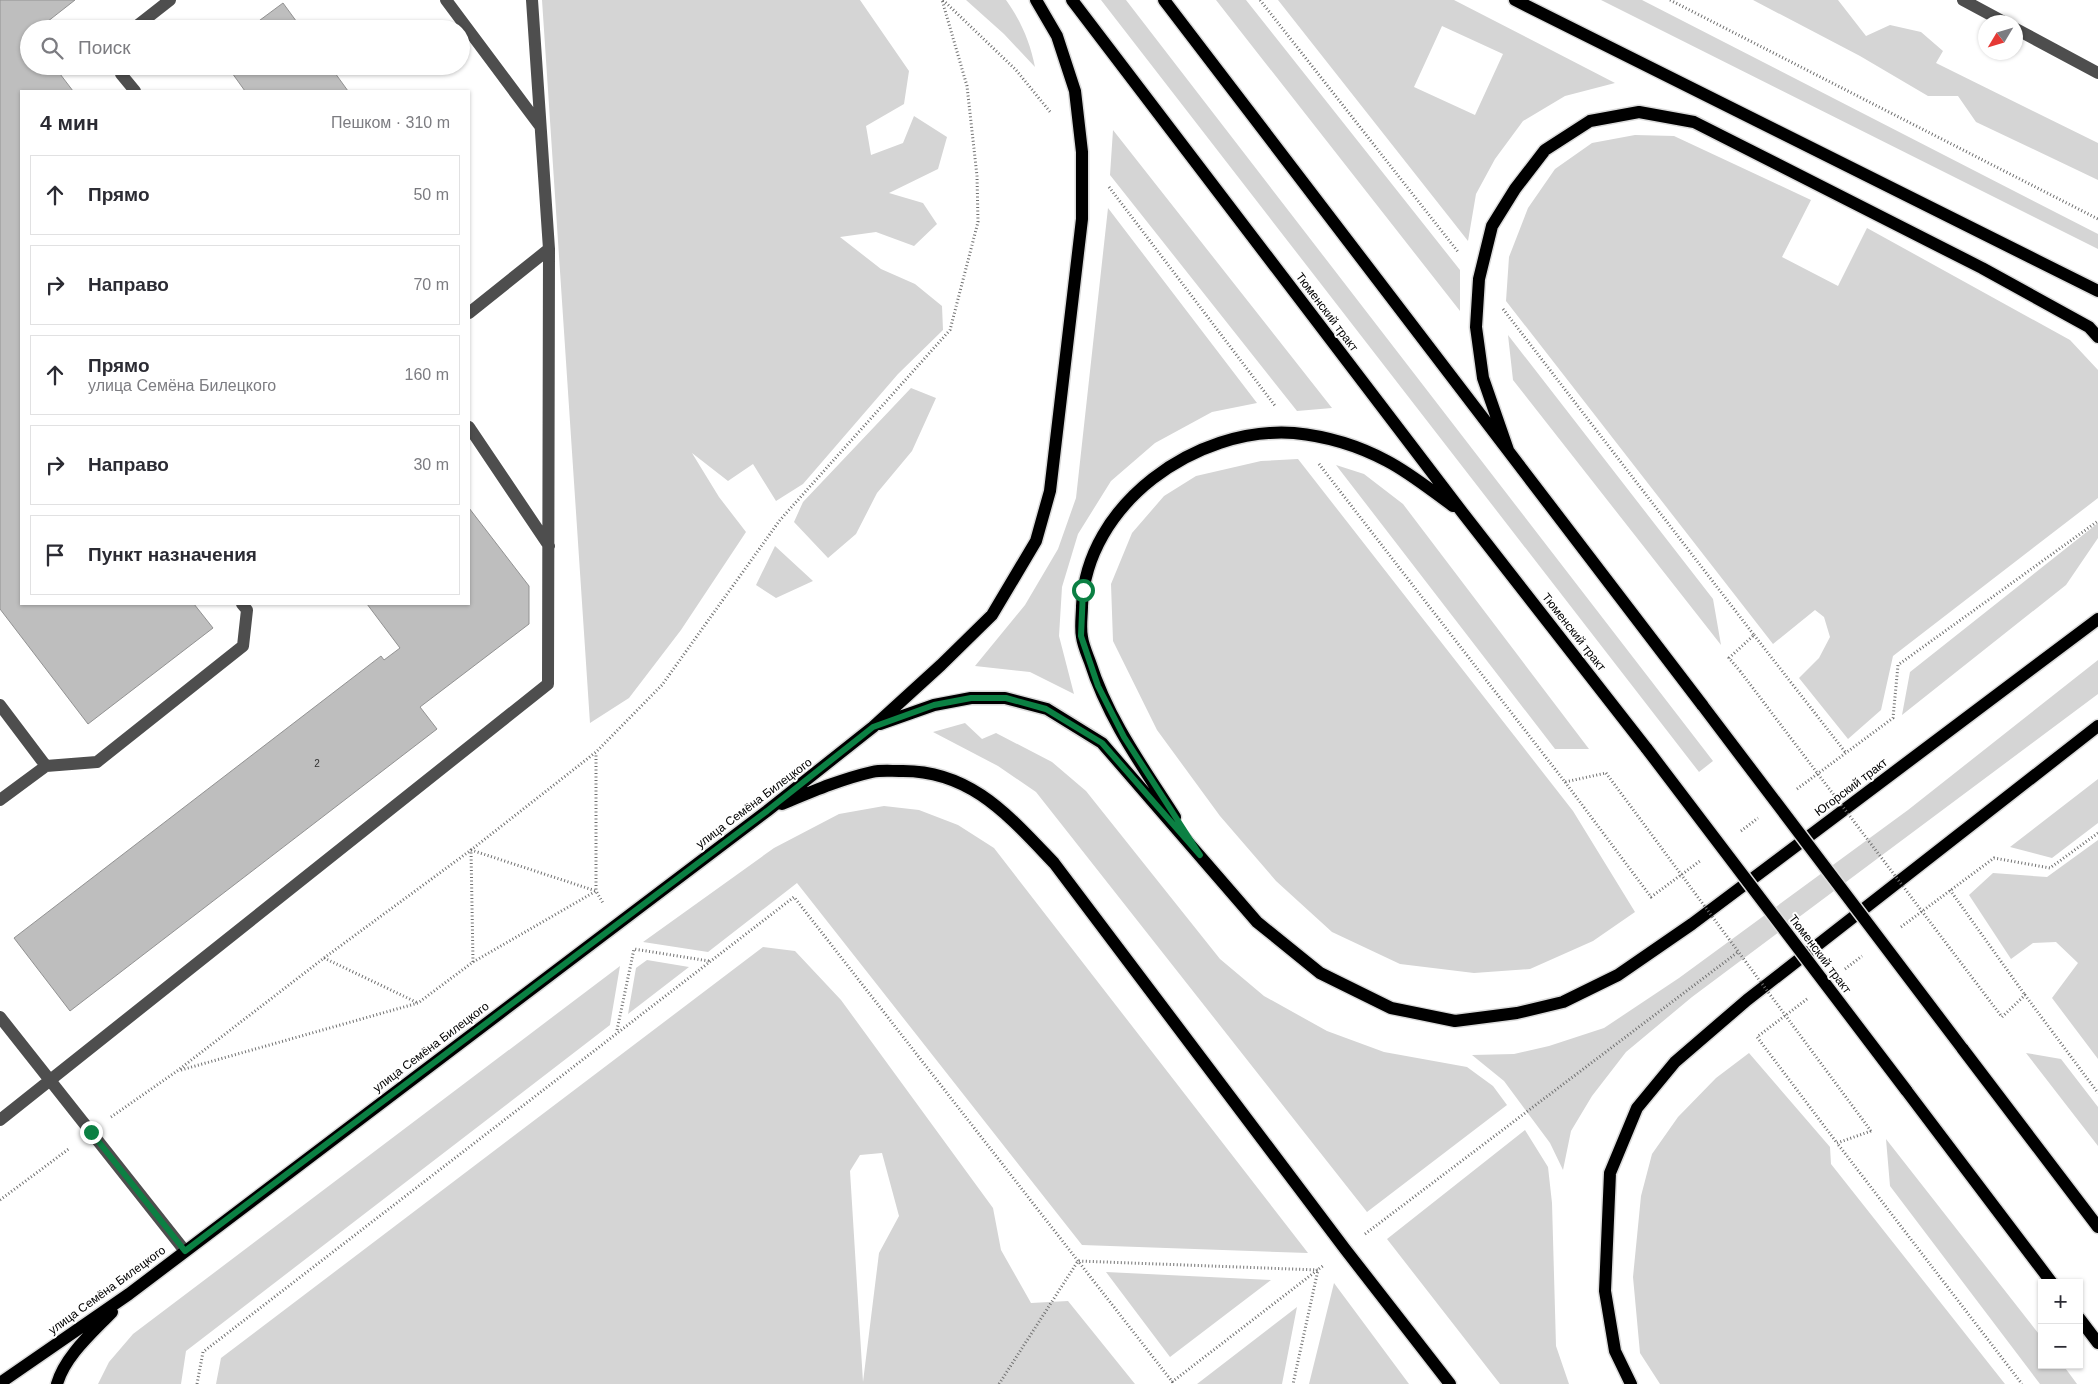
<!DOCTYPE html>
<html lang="ru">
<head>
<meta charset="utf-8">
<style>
  :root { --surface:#fff; --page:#f2f2f3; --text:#2b2b33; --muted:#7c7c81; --line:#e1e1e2 }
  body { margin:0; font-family:Helvetica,sans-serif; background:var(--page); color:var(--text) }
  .controls { position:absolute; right:15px; bottom:15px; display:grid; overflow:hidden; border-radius:0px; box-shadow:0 1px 4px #0004 }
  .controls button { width:45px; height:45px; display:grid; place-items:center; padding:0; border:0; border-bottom:1px solid var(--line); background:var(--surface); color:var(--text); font:25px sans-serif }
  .compass { position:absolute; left:1978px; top:15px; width:45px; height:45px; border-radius:50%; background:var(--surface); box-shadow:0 1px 4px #0004; rotate:232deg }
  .stop { position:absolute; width:15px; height:15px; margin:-11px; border:4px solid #0b8043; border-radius:50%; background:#fff }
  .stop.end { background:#0b8043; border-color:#fff; box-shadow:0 1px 5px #0008 }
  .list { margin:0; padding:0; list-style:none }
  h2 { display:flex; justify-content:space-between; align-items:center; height:65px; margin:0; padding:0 20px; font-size:21px }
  h2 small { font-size:16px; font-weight:400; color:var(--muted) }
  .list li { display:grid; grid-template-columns:32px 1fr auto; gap:15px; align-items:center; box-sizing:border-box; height:80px; margin:0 10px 10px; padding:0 10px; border:1px solid var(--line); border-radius:0px }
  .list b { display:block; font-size:19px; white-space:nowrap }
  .list p { margin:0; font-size:16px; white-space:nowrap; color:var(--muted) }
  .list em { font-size:16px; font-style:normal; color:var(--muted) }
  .icon { flex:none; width:28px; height:28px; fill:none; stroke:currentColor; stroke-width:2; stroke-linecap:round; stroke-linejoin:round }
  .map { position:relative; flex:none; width:2098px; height:1384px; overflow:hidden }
  .search { position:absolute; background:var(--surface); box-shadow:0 1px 4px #0004; left:20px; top:20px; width:450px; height:55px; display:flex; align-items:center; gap:12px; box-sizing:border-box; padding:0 18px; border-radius:28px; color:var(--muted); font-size:19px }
  .panel { position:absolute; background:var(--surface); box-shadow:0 1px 4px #0004; left:20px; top:90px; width:450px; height:515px; border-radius:0px }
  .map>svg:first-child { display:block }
</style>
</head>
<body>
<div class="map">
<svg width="2098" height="1384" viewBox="0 0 2098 1384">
  <rect width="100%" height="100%" fill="#fff"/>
  <path fill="#d5d5d5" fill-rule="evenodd" d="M542,0H860L909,71L904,104L866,126L871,155L903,143L914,116L947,137L938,169L889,193L923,203L937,224L914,246L876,232L840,237L881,269L915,284L942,306L943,330L898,374L803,484L776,501L753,464L728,481L692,453L719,497L746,532L681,630L629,698L590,723Z
    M966,0H1006C1021,21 1030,42 1035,67L1004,34Z
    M1101,0H1126L1713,761L1699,772Z
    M1216,0H1246L1460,270V311Z
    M1278,0H1454L1615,83L1565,96L1523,121L1495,159L1476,194L1468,241ZM1442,26L1503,54L1475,115L1414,87Z
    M1601,0H1642L2098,234V249Z
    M1753,0H1838L1866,36L1890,25L1921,32L1943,51L1936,63L2098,143V180L1976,122L1958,96H1928L1860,56Z
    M1113,130L1332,408L1297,411L1110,175Z
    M1635,135L1674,136L1811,200L1782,257L1838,286L1867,228L2070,340L2098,370V498L1893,656L1881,710L1848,739L1799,678L1819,658L1830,637L1824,617L1815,610L1773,644L1506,301L1509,257L1528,208L1555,169L1592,143Z
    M1108,208L1257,403L1212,412L1155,443L1111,481L1078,534L1062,587L1059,636L1074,694L1030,672L975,666L1025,605L1058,549L1076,498Z
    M1508,335L1713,599L1721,645L1513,380Z
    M911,388L936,398L912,451L877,493L856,534L828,558L794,522L803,502Z
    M1298,459L1573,811L1635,912L1593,941L1530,969L1474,973L1400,964L1332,932L1276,881L1220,816L1157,730L1113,641L1111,584L1132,533L1164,496L1196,476L1261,461Z
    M1336,465L1364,474L1403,504L1589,749H1555Z
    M2098,523V538L2066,585L1902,715L1910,672Z
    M775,546L813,581L776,598L756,585Z
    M2098,660V694L1692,997L1626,1052L1592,1096L1571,1131L1563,1170L1550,1143L1504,1081L1472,1055L1514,1054L1549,1046L1604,1028L1679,978L1908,810Z
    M965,723L982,739L996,733L1052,762L1086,791L1220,959L1264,996L1327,1031L1384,1052L1467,1067L1493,1086L1507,1105L1367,1212L1036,792L998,766L933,732Z
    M2098,779V823L2052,858L2010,847Z
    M884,806L919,810L958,825L994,848L1308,1253L1082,1245L797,883L708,952L643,942L774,848L839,814Z
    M2098,840V1059L2052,998L2078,963L2056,942L2033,943L2011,959L1969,895L1993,873L2047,877Z
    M763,947L795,951L841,1000L993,1208L1001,1250L1031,1303L1068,1301L1135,1384H216L221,1358ZM882,1153L899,1216L879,1253L863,1382L850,1171L860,1155Z
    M647,960L689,967L628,1014L636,968Z
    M620,966L610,1025L186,1351L181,1384H98L109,1362L133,1334Z
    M1749,1053L1830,1147L1831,1164L2005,1384H1660L1640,1353L1633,1277L1641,1196L1652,1154L1678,1117L1716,1078Z
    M2026,1053L2061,1059L2098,1107V1146Z
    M1525,1130L1548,1167L1552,1203L1556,1346L1569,1384H1500L1387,1239Z
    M1886,1139L2042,1338V1365H2063L2077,1384H2040L1890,1186Z
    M1106,1272L1271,1280L1170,1357Z
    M1334,1283L1409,1384H1309Z
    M1297,1307L1282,1384H1197Z"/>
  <path fill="#bebebe" stroke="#929292" d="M0,0H75L38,29H29V66H54L73,91H21V604H194L213,628L88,724L0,609Z
    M283,3L302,29H248Z
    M227,66H330L348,91H245Z
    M469,508L529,586V624L420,707L437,729L70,1011L14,938L381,656L384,660L400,648L367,604H469Z"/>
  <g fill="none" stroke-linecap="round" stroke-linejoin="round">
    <g stroke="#dbdbdb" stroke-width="15">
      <path id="major" d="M1072,0L1462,512L1647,749
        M1164,0L1703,706
        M1515,0L2098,291
        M1508,450L1483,378L1476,327L1479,279L1492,226L1515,189L1545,150L1590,121L1639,112L1694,122L1982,268L2089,327L2098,337
        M880,724L934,705L971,698H1005L1047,709L1102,743L1257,922L1320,973L1391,1008L1455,1021L1517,1013L1563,1002L1618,975L1692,924L2098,619
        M782,804C811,792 841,779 872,772C881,770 890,771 899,771C970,769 1009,816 1054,863L1345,1249L1450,1384
        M1175,817C1143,767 1108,719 1090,662C1087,654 1083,645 1082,637C1080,627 1082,616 1082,606C1086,504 1196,426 1294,433C1325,436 1359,446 1387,461C1410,473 1432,491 1453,506
        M1962,1048L2098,1227
        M1906,1090L2052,1283
        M2079,1318L2098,1343
        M0,1383L129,1294L767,811L873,727L941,665L992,615L1036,541L1050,491L1082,219V152L1075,91L1057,36L1036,0
        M57,1384C65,1356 92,1333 112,1312
        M1631,1384L1615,1351L1605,1291L1610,1173L1637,1108L1675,1062L1747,1000L2098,726"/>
    </g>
    <path stroke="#707070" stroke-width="3" stroke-dasharray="1 2.5" stroke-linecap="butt" d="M943,0L1016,70L1051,113
      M1260,0L1459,253
      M1670,0L2098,219
      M1109,187L1276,407
      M1503,309L1754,635L1729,658L1740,671
      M1319,464L1565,782L1606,773
      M1754,635L1846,753
      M1565,782L1651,897L1700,861
      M1797,789L1893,718L1898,665L2098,521
      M1741,831L1758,818
      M1950,890L2025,995
      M1901,927L1994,858L2050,868L2098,833
      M324,958L418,1003
      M473,962L471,850L596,891V753
      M1845,969L1862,956
      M1807,999L1757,1037L1837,1143
      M2002,1017L2025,995L2098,1093
      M617,1030L634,949L709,961
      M181,1070L418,1003L473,962L596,891L603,903
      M111,1117L177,1071L324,958L471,850L596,752L662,685L780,520L950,330L978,222L977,176L967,86L942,0
      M1871,1131L1837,1143L2022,1384
      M0,1200L70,1148
      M1365,1234L1738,952
      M1172,1382L1324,1265
      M197,1384L203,1352L794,897L1174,1384
      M999,1384L1078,1261L1318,1270L1293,1384"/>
    <path stroke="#4e4e4e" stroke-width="12" d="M446,0L540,126
      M1963,0L2004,22
      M133,29L170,0
      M2016,29L2098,73
      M122,66L121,74L135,91
      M469,313L549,249
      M469,427L549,546
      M0,705L46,766
      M0,800L46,766L97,762L243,646L247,610L242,604
      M0,1017L185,1251
      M0,1120L548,684L549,249L532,0"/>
    <use href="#major" stroke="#000" stroke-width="12"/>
    <g stroke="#dbdbdb" stroke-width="15" stroke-linecap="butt">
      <path id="major-bridge" d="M1703,706L1962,1048
        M1647,749L1906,1090"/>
    </g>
    <path stroke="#707070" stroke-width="3" stroke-dasharray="1 2.5" stroke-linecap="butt" d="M1740,671L2002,1017
      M1606,773L1871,1131"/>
    <use href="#major-bridge" stroke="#000" stroke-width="12"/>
  </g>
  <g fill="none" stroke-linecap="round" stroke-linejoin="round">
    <path stroke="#0b8043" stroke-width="6" d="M91,1132L185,1251L767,811L873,727L934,705L971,698H1006L1046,709L1102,743L1200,855L1124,737L1098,686L1081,636L1083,590"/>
  </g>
  <g text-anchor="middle" stroke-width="4" stroke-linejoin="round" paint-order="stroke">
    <g font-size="10" fill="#303030">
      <text x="317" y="767">2</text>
    </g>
    <g font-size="12" fill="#000" stroke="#fff">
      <text transform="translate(1327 312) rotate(53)" y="4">Тюменский тракт</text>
      <text transform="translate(1574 632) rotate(52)" y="4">Тюменский тракт</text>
      <text transform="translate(1851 787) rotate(-37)" y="4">Югорский тракт</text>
      <text transform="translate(754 803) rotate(-37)" y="4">улица Семёна Билецкого</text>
      <text transform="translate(1820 954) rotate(53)" y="4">Тюменский тракт</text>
      <text transform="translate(431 1047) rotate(-37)" y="4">улица Семёна Билецкого</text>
      <text transform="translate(107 1290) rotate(-36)" y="4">улица Семёна Билецкого</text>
    </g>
  </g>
</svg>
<div class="controls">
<button>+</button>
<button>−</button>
</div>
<svg class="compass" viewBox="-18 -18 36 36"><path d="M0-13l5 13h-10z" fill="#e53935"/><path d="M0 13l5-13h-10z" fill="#7c7c81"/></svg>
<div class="stop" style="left:1083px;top:590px"></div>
<div class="stop end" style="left:91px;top:1132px"></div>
<div class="search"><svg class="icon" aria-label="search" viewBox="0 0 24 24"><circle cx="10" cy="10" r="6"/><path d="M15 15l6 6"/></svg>Поиск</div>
<section class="panel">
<h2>4 мин<small>Пешком · 310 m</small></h2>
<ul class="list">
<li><svg class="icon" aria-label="ahead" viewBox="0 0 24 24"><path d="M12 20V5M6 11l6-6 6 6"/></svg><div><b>Прямо</b></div><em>50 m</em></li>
<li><svg class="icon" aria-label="right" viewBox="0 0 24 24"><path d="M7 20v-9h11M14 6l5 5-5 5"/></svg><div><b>Направо</b></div><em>70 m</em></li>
<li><svg class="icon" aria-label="ahead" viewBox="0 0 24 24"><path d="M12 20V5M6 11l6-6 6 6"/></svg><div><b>Прямо</b><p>улица Семёна Билецкого</p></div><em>160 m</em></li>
<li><svg class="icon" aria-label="right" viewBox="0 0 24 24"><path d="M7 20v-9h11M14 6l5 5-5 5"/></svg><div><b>Направо</b></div><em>30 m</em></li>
<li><svg class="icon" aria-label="arrive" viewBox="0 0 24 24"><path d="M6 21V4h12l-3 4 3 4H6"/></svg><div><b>Пункт назначения</b></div></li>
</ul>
</section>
</div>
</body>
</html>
